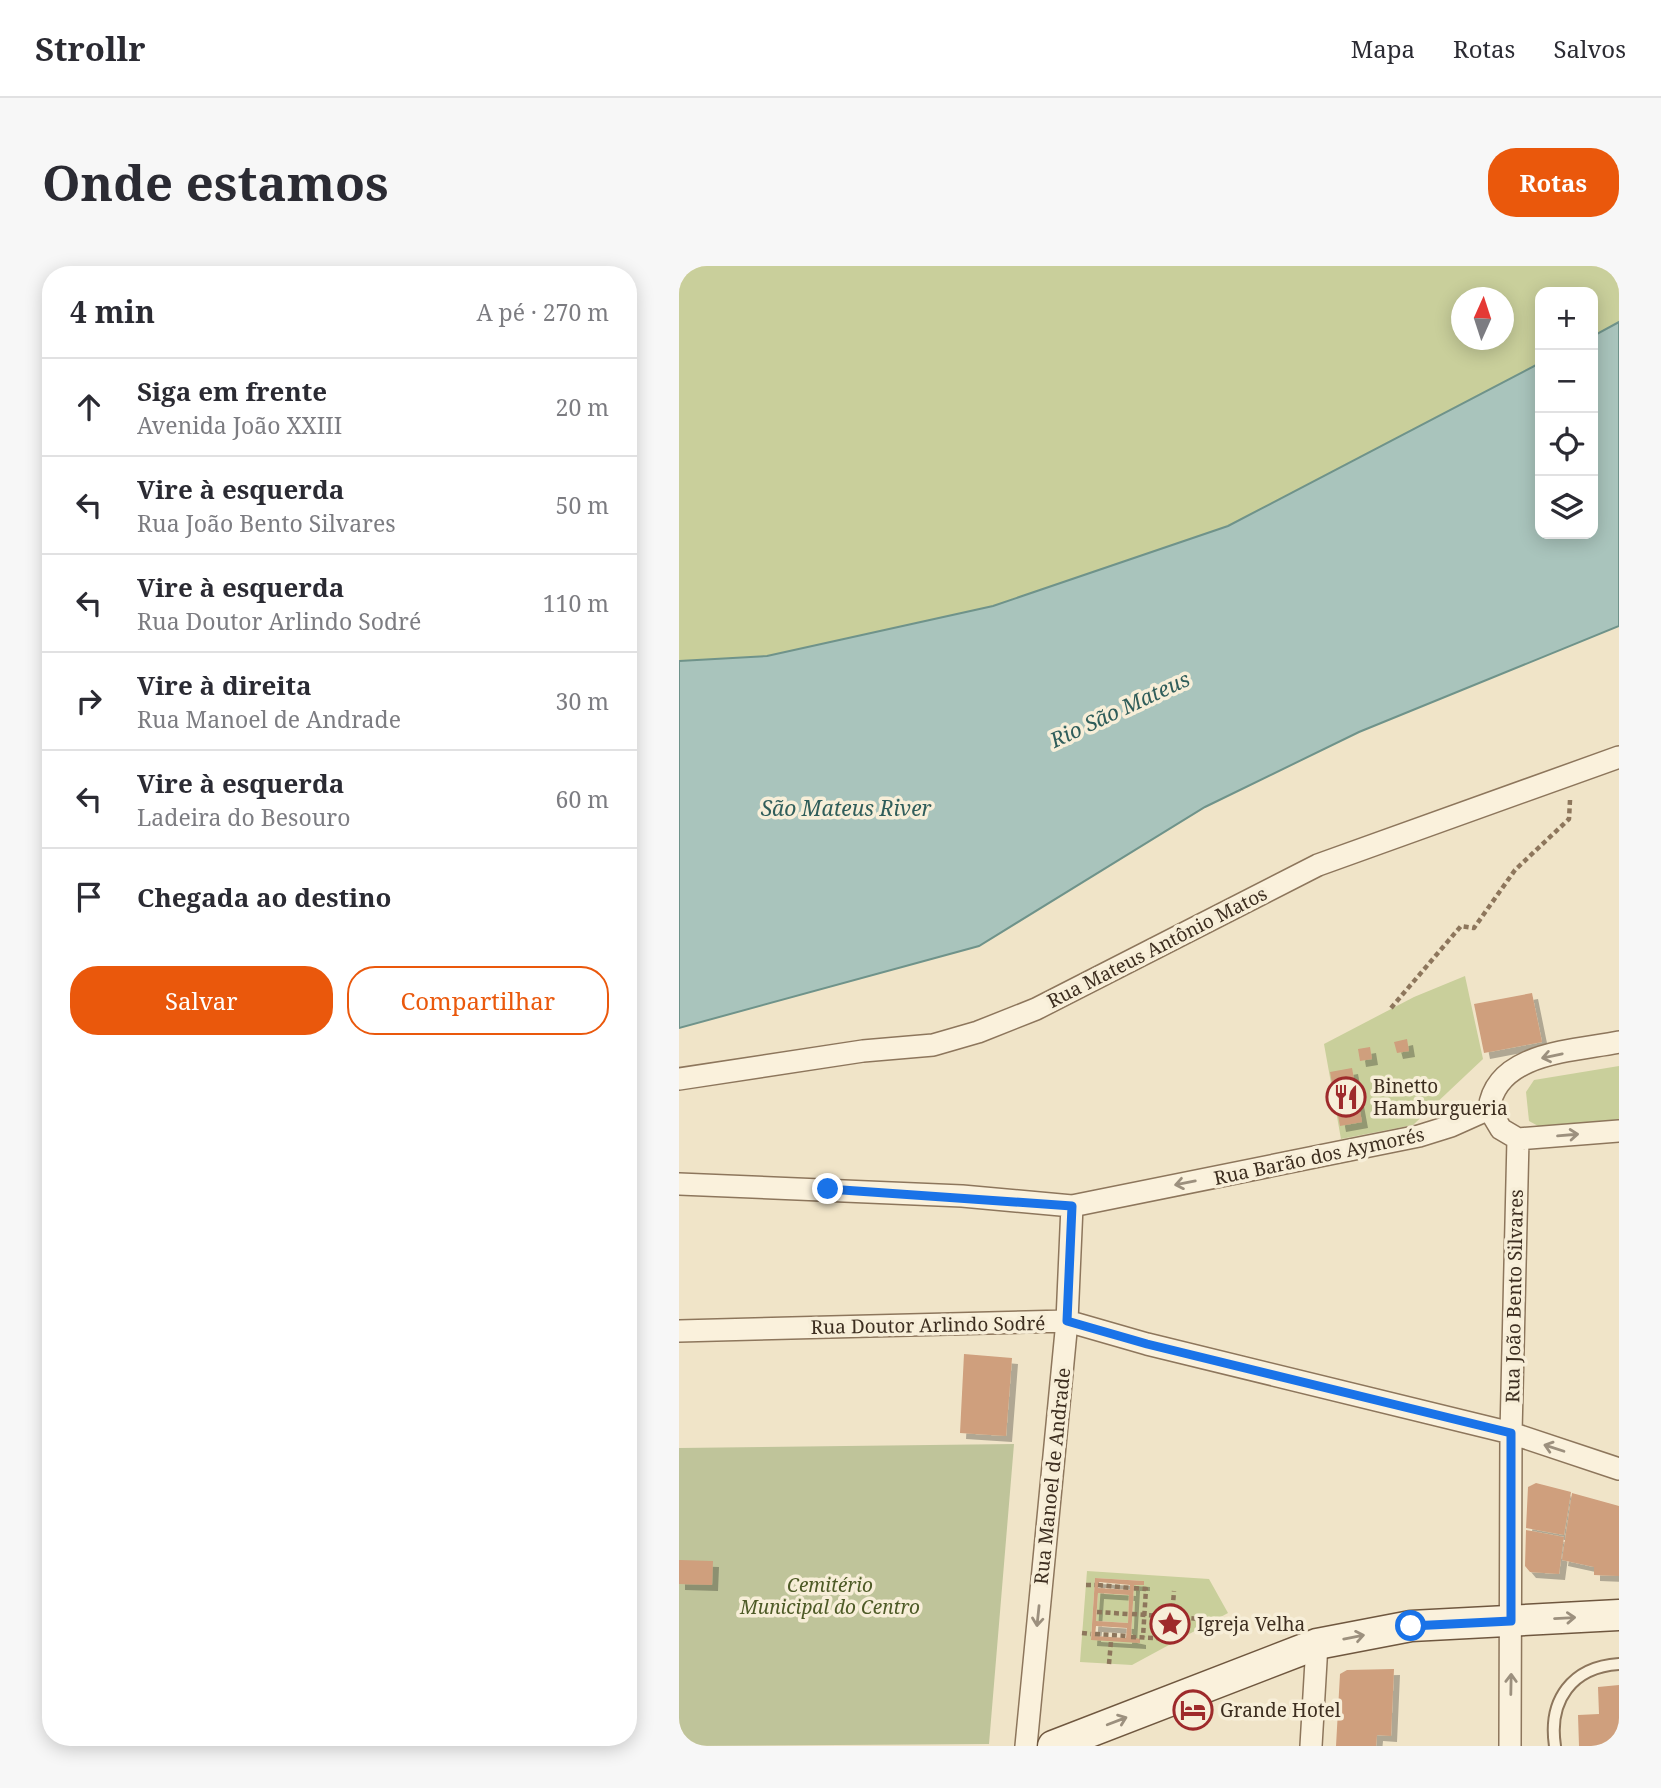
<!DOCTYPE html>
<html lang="pt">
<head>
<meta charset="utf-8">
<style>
  :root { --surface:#fff; --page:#f7f7f7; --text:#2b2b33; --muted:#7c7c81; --line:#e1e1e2; --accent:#ea580c }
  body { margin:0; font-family:"Noto Serif",serif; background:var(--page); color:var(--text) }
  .controls { position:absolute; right:21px; top:21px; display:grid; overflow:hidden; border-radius:14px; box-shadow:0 4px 18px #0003 }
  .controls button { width:63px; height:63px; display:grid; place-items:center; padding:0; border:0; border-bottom:2px solid var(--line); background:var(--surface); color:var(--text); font:35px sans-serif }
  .compass { position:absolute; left:772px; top:21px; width:63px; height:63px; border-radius:50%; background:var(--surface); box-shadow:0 4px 18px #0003; rotate:3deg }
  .stop { position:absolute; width:21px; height:21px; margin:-16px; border:5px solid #1a73e8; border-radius:50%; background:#fff }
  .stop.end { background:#1a73e8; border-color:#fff; box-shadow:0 2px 7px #0008 }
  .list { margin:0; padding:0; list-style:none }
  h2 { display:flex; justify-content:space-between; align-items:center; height:91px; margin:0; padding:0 28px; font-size:30px }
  h2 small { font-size:23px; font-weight:400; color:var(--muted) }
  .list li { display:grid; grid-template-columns:46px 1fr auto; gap:21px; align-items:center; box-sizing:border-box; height:98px; padding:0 28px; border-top:2px solid var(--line) }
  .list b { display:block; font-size:26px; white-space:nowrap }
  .list p { margin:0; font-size:23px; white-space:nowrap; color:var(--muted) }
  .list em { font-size:23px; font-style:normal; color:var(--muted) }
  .actions { display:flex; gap:14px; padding:21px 28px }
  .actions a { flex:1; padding:16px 0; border:2px solid var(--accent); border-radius:28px; text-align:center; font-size:24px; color:var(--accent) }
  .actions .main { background:var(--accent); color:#fff }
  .icon { flex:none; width:38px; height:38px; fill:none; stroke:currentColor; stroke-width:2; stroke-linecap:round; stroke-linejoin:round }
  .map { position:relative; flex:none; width:940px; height:1480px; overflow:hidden; border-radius:28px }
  header { display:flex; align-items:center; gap:42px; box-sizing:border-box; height:98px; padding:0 35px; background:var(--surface); border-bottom:2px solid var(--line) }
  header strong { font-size:33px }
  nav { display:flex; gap:38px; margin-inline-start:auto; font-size:24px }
  .intro { display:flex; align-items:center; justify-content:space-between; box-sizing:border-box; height:168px; padding:0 42px }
  h1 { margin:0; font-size:49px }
  .button { padding:18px 32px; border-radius:28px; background:var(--accent); color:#fff; font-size:24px; font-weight:700 }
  main { display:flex; gap:42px; padding:0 42px }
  aside { flex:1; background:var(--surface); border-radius:28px; box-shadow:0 4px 18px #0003 }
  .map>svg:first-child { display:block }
</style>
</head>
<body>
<header>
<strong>Strollr</strong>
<nav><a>Mapa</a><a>Rotas</a><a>Salvos</a></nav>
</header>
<div class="intro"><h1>Onde estamos</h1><a class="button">Rotas</a></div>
<main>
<aside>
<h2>4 min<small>A pé · 270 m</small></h2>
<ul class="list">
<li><svg class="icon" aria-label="ahead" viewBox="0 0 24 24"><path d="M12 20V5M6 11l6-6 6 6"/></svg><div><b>Siga em frente</b><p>Avenida João XXIII</p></div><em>20 m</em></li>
<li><svg class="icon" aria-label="left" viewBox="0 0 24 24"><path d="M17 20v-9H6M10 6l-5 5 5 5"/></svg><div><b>Vire à esquerda</b><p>Rua João Bento Silvares</p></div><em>50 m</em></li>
<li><svg class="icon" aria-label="left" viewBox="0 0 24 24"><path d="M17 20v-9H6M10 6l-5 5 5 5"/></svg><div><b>Vire à esquerda</b><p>Rua Doutor Arlindo Sodré</p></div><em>110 m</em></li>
<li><svg class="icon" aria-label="right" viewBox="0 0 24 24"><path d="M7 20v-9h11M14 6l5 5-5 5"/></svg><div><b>Vire à direita</b><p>Rua Manoel de Andrade</p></div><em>30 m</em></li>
<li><svg class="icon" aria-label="left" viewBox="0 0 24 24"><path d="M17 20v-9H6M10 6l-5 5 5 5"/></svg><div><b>Vire à esquerda</b><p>Ladeira do Besouro</p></div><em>60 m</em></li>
<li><svg class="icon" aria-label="arrive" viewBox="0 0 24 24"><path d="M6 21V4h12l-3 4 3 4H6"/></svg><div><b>Chegada ao destino</b></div></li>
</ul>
<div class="actions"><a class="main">Salvar</a><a>Compartilhar</a></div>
</aside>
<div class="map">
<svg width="940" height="1480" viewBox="0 0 940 1480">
  <defs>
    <filter id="shadow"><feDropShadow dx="6" dy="6" stdDeviation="0" flood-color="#0004"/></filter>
  </defs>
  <rect width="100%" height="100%" fill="#f0e4c8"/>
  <path fill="#c9cf9b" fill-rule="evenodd" d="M0,0H940V56L914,70V26H861V97L549,260L314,340L88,390L0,395ZM782,32H824V74H782Z
    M786,710L804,793L734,859L662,873L645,778L735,731Z
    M940,800V855L861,861L850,855L847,826L855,814Z
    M408,1305L530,1313L549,1347L453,1399L401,1396ZM416,1312L465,1315L464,1319H455L452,1373H412Z
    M419,1327L450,1329L449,1357L417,1355Z"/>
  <path fill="#bfc49a" d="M335,1178L310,1478L0,1480V1182Z"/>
  <path fill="#a9c4bc" stroke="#6f938a" stroke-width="2" d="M940,56V360L680,466L526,541L300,680L0,762V395L88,390L314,340L549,260L861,97V268H914V70Z"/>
  <path fill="#cf9f7d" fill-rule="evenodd" filter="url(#shadow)" d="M853,727L863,776L805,787L795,738Z
    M728,773L730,785L718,787L715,776Z
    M691,781L693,793L681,795L679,783Z
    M673,802L683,856L661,860L651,806Z
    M285,1088L333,1092L327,1170L281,1167Z
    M857,1217L892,1226L885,1269L847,1262L849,1221Z
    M893,1227L940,1240V1310L915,1309V1301L883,1294Z
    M847,1264L885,1271L880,1308L851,1306L846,1300Z
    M0,1294L34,1295L33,1319L0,1318Z
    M416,1312L465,1315V1319H455L452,1371L461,1373V1377L412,1374ZM420,1316L451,1319V1324L419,1322ZM419,1327L450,1329L449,1357L417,1355ZM417,1360L448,1362L447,1372L416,1370Z
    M715,1403L712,1470L698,1469L697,1480H657L661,1408L668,1404Z
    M940,1419V1480H900L899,1449L920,1448L919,1421Z"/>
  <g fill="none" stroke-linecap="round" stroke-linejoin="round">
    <g stroke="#8d765c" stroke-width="14">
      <path id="lane" d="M876,1480C869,1434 893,1401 940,1398"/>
    </g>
    <g stroke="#8d765c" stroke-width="24">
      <path id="street" d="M0,813L184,785L254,779L299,766L357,743L639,599L940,491
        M810,843C817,786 895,785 940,776
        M810,843L822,863L839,873L940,865
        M0,918L283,930L393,940L740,870L772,860L810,843
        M0,1065L388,1055L468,1078L832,1167L940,1203
        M347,1480L388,1055L393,940
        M632,1480L638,1378
        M831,1480L832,1167L839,873"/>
    </g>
    <g stroke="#6f573f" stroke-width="33">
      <path id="secondary" d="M374,1480L638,1378L732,1360L940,1349"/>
    </g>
    <path stroke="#8d765c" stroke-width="4.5" stroke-dasharray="5 3.5" stroke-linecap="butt" d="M712,742L782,660L795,662L836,604L890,553L891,534
      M407,1319H416
      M419,1319L451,1322
      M455,1322L467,1323L464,1371
      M418,1346L449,1348
      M453,1348L536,1354
      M493,1351L495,1325
      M403,1367L412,1368
      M416,1368L448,1370
      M452,1371L500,1373
      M430,1398L432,1375"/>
    <use href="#lane" stroke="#faf1dc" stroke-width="10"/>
    <use href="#street" stroke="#faf1dc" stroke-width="21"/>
    <use href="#secondary" stroke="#faf1dc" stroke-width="30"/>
  </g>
  <defs><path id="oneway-shaft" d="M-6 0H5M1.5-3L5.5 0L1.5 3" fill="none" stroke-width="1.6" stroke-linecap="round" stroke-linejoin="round" transform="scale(1.75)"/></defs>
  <g stroke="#9c907e">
    <use href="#oneway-shaft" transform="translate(873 790) rotate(168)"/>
    <use href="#oneway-shaft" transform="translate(889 869) rotate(-5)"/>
    <use href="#oneway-shaft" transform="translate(506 917) rotate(169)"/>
    <use href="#oneway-shaft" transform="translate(875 1182) rotate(-162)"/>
    <use href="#oneway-shaft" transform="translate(359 1350) rotate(96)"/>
    <use href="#oneway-shaft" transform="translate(886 1352) rotate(-3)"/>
    <use href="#oneway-shaft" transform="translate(675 1371) rotate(-11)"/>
    <use href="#oneway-shaft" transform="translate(832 1418) rotate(-89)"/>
    <use href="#oneway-shaft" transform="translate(438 1455) rotate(-21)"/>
  </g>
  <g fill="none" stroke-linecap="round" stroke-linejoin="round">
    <path stroke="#1a73e8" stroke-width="9" d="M149,923L393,940L388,1055L468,1078L832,1167V1355L732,1360"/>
  </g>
  <defs>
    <g id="restaurant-ring" transform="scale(2.0125)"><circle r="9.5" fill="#f7eed8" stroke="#9e2a2b" stroke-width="1.5"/><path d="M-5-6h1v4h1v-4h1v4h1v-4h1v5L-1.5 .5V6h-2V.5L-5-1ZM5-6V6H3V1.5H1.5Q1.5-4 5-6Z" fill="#9e2a2b"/></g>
    <g id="sight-ring" transform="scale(2.0125)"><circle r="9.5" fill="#f7eed8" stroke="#9e2a2b" stroke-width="1.5"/><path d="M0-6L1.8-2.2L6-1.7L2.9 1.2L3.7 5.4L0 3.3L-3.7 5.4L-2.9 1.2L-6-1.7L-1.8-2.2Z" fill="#9e2a2b"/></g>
    <g id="hotel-ring" transform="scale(2.0125)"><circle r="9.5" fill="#f7eed8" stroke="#9e2a2b" stroke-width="1.5"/><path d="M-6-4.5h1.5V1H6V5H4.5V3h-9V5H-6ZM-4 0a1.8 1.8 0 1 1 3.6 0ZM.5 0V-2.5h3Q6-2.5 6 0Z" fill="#9e2a2b"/></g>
  </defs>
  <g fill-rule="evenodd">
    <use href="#restaurant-ring" x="667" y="831"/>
    <use href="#sight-ring" x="491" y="1358"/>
    <use href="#hotel-ring" x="514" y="1444"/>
  </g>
  <g text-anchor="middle" stroke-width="7" stroke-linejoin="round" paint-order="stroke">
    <g font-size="19" fill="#3d2e20" stroke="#f7eed8">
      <text transform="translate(478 681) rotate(-27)" y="7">Rua Mateus Antônio Matos</text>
      <text transform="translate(640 890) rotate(-12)" y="7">Rua Barão dos Aymorés</text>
      <text transform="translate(835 1030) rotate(-89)" y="7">Rua João Bento Silvares</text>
      <text transform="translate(249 1059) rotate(-1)" y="7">Rua Doutor Arlindo Sodré</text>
      <text transform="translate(373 1210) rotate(-84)" y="7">Rua Manoel de Andrade</text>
    </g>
    <g font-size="19" fill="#3d2e20" stroke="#f7eed8" text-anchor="start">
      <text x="694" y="827">Binetto<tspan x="694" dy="22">Hamburgueria</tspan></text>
      <text x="518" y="1365">Igreja Velha</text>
      <text x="541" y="1451">Grande Hotel</text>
    </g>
    <g font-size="19" font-style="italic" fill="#4d5a26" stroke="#f7eed8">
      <text x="151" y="1326">Cemitério<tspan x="151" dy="22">Municipal do Centro</tspan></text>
    </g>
    <g font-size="21" font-style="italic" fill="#2f5d5a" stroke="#f7eed8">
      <text transform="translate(441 444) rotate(-25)" y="7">Rio São Mateus</text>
      <text x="167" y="550">São Mateus River</text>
    </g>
  </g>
</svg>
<div class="controls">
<button>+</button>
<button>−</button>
<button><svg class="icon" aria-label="locate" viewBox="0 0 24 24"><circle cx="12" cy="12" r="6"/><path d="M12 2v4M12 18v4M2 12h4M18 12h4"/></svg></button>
<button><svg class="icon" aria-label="layers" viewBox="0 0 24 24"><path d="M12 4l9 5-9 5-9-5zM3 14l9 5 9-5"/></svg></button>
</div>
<svg class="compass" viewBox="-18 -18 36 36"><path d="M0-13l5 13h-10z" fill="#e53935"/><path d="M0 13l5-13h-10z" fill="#7c7c81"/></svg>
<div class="stop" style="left:732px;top:1360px"></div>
<div class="stop end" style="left:149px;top:923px"></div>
</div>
</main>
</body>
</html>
